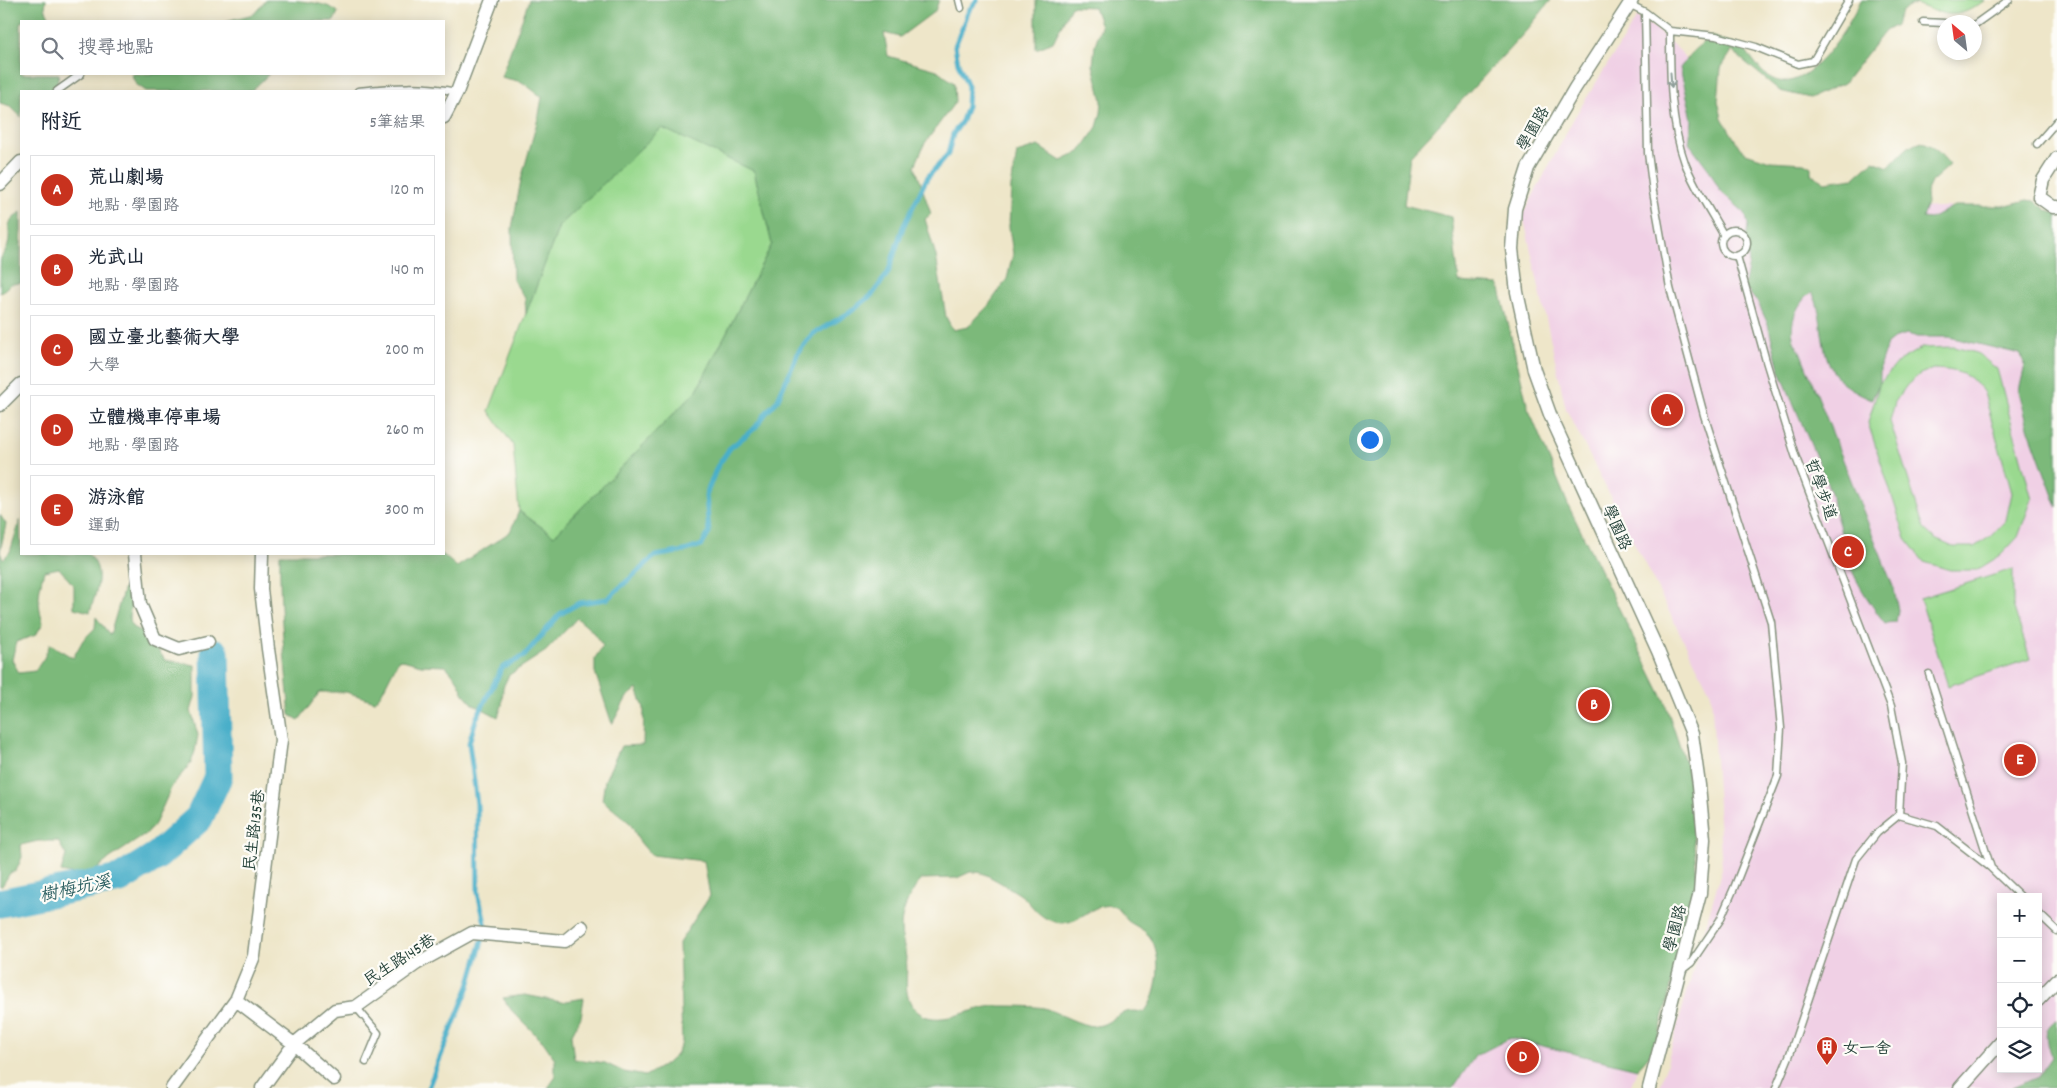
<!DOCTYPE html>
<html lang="zh-TW">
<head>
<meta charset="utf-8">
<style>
  :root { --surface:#fff; --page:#f6f6f7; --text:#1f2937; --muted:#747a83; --line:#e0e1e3; --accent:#c8321e }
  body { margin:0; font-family:Dekko,"LXGW WenKai TC",sans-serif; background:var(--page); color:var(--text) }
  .controls { position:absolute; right:15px; bottom:15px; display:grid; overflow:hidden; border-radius:0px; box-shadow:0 2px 12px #0003 }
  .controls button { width:45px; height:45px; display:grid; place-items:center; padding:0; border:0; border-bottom:1px solid var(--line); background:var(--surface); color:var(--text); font:25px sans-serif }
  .compass { position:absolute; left:1937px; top:15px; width:45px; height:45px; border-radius:50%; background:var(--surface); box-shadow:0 2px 12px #0003; rotate:331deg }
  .you { position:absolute; left:1369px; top:439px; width:18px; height:18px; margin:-12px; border:4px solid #fff; border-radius:50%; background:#1a73e8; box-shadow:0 0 0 8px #1a73e833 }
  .badge { display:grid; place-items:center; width:32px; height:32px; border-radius:50%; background:var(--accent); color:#fff; font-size:16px; font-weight:700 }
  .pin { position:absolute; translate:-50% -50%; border:2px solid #fff; box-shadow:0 1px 5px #0006 }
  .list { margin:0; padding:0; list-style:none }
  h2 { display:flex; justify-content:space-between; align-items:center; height:65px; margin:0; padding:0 20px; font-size:21px }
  h2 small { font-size:16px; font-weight:400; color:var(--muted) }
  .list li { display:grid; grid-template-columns:32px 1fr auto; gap:15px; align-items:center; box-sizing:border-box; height:70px; margin:0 10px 10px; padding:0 10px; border:1px solid var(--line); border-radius:0px }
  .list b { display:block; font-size:19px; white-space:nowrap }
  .list p { margin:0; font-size:16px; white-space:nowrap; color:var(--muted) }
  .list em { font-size:16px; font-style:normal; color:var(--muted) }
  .icon { flex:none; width:28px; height:28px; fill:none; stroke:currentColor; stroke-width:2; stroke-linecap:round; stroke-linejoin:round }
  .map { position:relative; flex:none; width:2057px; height:1088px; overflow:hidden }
  .search { position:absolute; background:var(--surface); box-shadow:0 2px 12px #0003; left:20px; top:20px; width:425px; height:55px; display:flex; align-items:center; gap:12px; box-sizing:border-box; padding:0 18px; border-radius:0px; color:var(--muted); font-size:19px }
  .panel { position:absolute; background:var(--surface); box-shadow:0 2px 12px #0003; left:20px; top:90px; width:425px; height:465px; border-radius:0px }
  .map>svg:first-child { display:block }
</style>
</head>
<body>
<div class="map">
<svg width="2057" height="1088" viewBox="0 0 2057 1088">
  <rect width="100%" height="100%" fill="#fdfcf7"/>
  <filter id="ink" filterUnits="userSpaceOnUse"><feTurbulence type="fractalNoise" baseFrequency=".02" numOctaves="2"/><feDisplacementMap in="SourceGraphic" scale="10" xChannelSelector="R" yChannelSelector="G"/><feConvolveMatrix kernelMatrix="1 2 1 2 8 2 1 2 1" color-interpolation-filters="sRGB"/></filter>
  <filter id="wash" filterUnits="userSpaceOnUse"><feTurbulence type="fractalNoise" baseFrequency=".0096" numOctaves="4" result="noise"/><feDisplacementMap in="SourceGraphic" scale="20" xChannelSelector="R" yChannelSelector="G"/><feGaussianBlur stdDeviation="1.12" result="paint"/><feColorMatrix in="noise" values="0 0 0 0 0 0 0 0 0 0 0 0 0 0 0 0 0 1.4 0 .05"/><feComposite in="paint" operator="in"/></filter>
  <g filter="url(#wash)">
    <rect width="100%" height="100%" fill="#eee6c9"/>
    <path fill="#f0d0e5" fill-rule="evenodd" d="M1637,17L1657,30L1681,52L1742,166L1858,208L2018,206L2057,234V1088H1660L1722,868L1711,694L1566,409L1523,215L1574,118ZM2001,897H2038V1069H2001Z
      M1510,1038L1637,1069L1630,1088H1453L1475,1056Z"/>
    <path fill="#9ad98f" stroke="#5c8b62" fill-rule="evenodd" d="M1917,0H1985C1957,21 1947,16 1916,4Z
      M662,127L754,171L772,244L697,390L554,536L519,511L513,445L489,411L559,226Z
      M1954,347L1977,353L1997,369L2032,499L2018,537L2001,555L1977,570H1950L1924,562L1906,539L1868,423L1880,382H1881L1899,361L1921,348ZM1933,369C1957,370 1970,373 1984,393L2012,493L2006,520L1991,536L1974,547H1953L1935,539L1924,529L1890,421L1895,402L1907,385L1920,374Z
      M2013,569V605L2030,659L1948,686L1920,598Z"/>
    <path fill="#7bb97a" stroke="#4d7b57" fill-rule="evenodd" d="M0,0H46L45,8L51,21H21V74H59L55,91H21V117L10,106L0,103Z
      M266,0C288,0 324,0 338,12L334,21H226L254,14Z
      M529,0H939L935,11L900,37L884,33L888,56L937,70L954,83L955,102L925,143L915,166L931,214L925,219L936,256L946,317L953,330L968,327L988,306L1007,279L1013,254L1009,227L1011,186L1017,153L1038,146L1061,161L1080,152L1097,127L1101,113L1102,100L1093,65L1095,45L1101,26L1094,7L1071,6L1053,42L1036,49V0H1551L1527,30L1410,156L1404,205L1451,217L1459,282L1499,285L1528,408L1569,507L1664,700L1687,768L1697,878L1656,1048L1637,1069L1510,1038L1475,1056L1453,1088H548L555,1078V1059L544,1043L512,1011L503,998L525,995L561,1002L584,998L581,1017L571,1036L574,1059L605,1063L624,1072L645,1076L666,1064L676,1055L682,1043L679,943L710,896L704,861L651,855L640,842L630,823L602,800L605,780L621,746L643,745L644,708L637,689L627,697L612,724L595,672V658L603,646L592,631L577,618L546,651L509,675L503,687L502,705L498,717L473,704L464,694L457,679L446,666L421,665L399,659L381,694L375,701L346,692H320L299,720L290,715C285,662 279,608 280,554H442L457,567L510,532L519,511L554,536L697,390L772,244L754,171L662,128L559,226L526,314L525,298L513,280L512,228L521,180L539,115L542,97L522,82L501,77ZM970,872C974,872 979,872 982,873C986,874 1019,893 1022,896C1030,903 1037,914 1047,919C1076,934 1088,901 1112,906C1121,908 1122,915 1128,921C1135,926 1144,929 1150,937C1163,955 1159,996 1144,1012C1136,1011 1128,1010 1121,1014C1111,1019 1106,1026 1094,1026C1081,1026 1057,1012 1044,1008C1034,1006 1009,1006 998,1006C974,1005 935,1032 915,1009C901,994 909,975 906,958C905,948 901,938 901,928C901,910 911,893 921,879L957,878Z
      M1861,0H1917L1916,4C1903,7 1899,13 1896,25L1885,31L1844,83L1810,98L1780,91L1732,51L1721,68L1718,101L1722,118L1740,148L1746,153L1770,161L1804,163L1811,167V174L1825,182L1854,178L1873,161L1889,167C1915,138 1922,131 1950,165L1931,182L1926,193L1927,203L1922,218L1930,219L1954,206H2003L2027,200L2035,201L2048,211L2057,214V507L2028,427L2019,391L2025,365L2020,354L1949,337H1918L1907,334L1896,337L1887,344L1880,365V382L1872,399C1837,384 1827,372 1822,333C1820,318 1819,305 1812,292C1798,301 1788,323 1794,341C1795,344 1798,348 1800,351L1894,589L1898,610L1896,622L1885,623C1869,603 1852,576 1845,552C1843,544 1842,536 1840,529C1837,515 1832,509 1832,495L1779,369L1768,324L1758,303L1744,287L1749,264L1746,240L1748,224L1745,213L1720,191L1710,171L1689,143L1692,121L1690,109L1680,68L1694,50L1711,36C1720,40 1735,43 1743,49C1754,58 1759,73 1773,79C1807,96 1850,25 1861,0Z
      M131,74H269L251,91H146L136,84Z
      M21,212V283L11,284L0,293C0,285 0,264 1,258C3,253 7,251 8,245C12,226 2,226 21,212Z
      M0,515L6,524L0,552L3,559L10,552L20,520L21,554H88C106,570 96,591 90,612L74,608V586L59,568L44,571C38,592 37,602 43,623L36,635L16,642L12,660L19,673L35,671L44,658L50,644L73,658L83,640L95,628L96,617L110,635L128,574L134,585L129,617L132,627L146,633L165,660L195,665V697L191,711L198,735L195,751L191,763L172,786L155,824L145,835L110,858L96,870L77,875L61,872L66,855L58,841H38L21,845L22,857L16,871L10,873L2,886H0Z
      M2057,1020V1088H2012L2038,1077L2052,1057C2046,1043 2041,1028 2057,1020Z"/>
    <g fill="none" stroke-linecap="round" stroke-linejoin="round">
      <path stroke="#4aafc9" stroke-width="5" d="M428,1088L469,986L486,927L478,893L477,804L469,743L476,719L502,668L524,656L560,614L579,603L607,599L655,556L684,551L702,545L709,533L706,495L717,467L730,448L755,428L766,413L777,401L799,351L813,334L849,313L872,295L888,273L903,227L927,178L948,154L953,134L962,121L967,106L968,86L958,63L955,46L969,10L977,0"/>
      <path stroke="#4aafc9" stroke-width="29" d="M0,903L120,879L158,855L199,818L218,777L215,653"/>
    </g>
  </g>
  <g filter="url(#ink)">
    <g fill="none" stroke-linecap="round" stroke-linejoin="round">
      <g stroke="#86927e" stroke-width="9">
        <path id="lane" d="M959,0L961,8
          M1629,4L1645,12L1670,31L1716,36L1756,47L1798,64L1813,61L1849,0
          M1645,12L1648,153L1653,192L1670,288L1704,415L1771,622L1781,728L1778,776L1734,888L1720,920L1691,963L1682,970
          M1923,22L1944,23
          M1974,25L2009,0
          M1670,31C1670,74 1670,122 1685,163C1695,188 1710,211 1723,234
          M57,91L81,74
          M358,91C395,87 421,85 457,92
          M2037,144L2057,121
          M1721 243a13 13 0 1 1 26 0a13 13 0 1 1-26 0Z
          M1737,256L1766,361L1795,455L1891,706L1902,763L1899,815
          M1929,674L1991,868
          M1899,815L1937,826L1991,868L2021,897
          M2038,913L2057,931
          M356,1007L378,1033L366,1062
          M1776,1088L1790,1054L1856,859L1877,833L1899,815"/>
      </g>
      <g stroke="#86927e" stroke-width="15">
        <path id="street" d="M1632,0L1575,88L1528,168L1515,209L1512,249L1517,292L1534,370L1551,417L1658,651L1692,734L1699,785L1704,839L1700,893L1649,1088
          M444,117L457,92L492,0
          M2057,158L2043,180L2039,197L2053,207H2057
          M0,184L21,162
          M0,405L21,384
          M135,554L140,604L155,639L179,649L208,642
          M236,1000L294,1044L334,1079
          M2038,1000L2057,980
          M172,1088L236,1000L254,956L281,740L268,649L261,589L262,554
          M262,1088L294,1044L335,1010L356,1007L416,964L472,933L565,941L582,927
          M1960,1088L2001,1042"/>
      </g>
      <use href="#lane" stroke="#fff" stroke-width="6"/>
      <use href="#street" stroke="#fff" stroke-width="12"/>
    </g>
    <defs><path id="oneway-shaft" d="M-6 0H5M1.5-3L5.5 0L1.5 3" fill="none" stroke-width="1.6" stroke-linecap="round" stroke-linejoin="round" transform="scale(1.25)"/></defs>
    <use stroke="#8f9e9a" href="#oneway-shaft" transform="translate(1671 80) rotate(86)"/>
  </g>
  <defs>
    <g id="building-pin" transform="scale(1.125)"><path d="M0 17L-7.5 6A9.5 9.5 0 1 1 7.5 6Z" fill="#c8321e" stroke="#fdfcf7"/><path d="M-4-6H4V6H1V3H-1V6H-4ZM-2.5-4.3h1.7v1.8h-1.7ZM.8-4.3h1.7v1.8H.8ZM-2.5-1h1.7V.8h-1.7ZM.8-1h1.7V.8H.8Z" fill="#fff"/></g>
  </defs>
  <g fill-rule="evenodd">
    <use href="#building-pin" x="1827" y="1047"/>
  </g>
  <g text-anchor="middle" stroke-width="4.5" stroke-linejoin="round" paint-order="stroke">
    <g font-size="16" fill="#1f3d34" stroke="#fdfcf7">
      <text transform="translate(1532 128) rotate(-60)" y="6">學園路</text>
      <text transform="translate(1822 489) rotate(70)" y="6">哲學步道</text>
      <text transform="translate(1618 527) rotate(66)" y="6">學園路</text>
      <text transform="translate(253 830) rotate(-83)" y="6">民生路135巷</text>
      <text transform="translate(1674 928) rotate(-75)" y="6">學園路</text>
      <text transform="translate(399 959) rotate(-33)" y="6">民生路145巷</text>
    </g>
    <g font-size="16" fill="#1f3d34" stroke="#fdfcf7" text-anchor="start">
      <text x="1843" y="1053">女一舍</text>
    </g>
    <g font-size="18" font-style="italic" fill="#2c5f61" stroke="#fdfcf7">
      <text transform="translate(75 888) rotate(-12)" y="6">樹梅坑溪</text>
    </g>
  </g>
</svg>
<div class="controls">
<button>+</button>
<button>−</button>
<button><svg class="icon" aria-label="locate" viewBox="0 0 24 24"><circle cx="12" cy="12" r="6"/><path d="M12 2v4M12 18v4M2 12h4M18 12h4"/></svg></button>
<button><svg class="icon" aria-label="layers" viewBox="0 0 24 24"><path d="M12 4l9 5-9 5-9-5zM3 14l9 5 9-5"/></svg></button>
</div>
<svg class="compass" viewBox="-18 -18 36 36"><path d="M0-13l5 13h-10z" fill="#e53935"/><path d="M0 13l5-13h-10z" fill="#747a83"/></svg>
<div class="you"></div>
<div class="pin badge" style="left:1667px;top:410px">A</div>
<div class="pin badge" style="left:1594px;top:705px">B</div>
<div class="pin badge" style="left:1848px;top:552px">C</div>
<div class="pin badge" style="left:1523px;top:1057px">D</div>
<div class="pin badge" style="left:2020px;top:760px">E</div>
<div class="search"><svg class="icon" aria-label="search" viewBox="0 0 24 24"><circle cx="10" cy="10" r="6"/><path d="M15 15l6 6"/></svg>搜尋地點</div>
<section class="panel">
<h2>附近<small>5筆結果</small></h2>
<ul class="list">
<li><span class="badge">A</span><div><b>荒山劇場</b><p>地點 · 學園路</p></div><em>120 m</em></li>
<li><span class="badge">B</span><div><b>光武山</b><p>地點 · 學園路</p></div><em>140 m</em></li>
<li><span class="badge">C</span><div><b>國立臺北藝術大學</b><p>大學</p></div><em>200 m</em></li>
<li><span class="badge">D</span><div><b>立體機車停車場</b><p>地點 · 學園路</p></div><em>260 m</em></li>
<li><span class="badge">E</span><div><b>游泳館</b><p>運動</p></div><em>300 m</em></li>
</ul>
</section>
</div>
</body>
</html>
